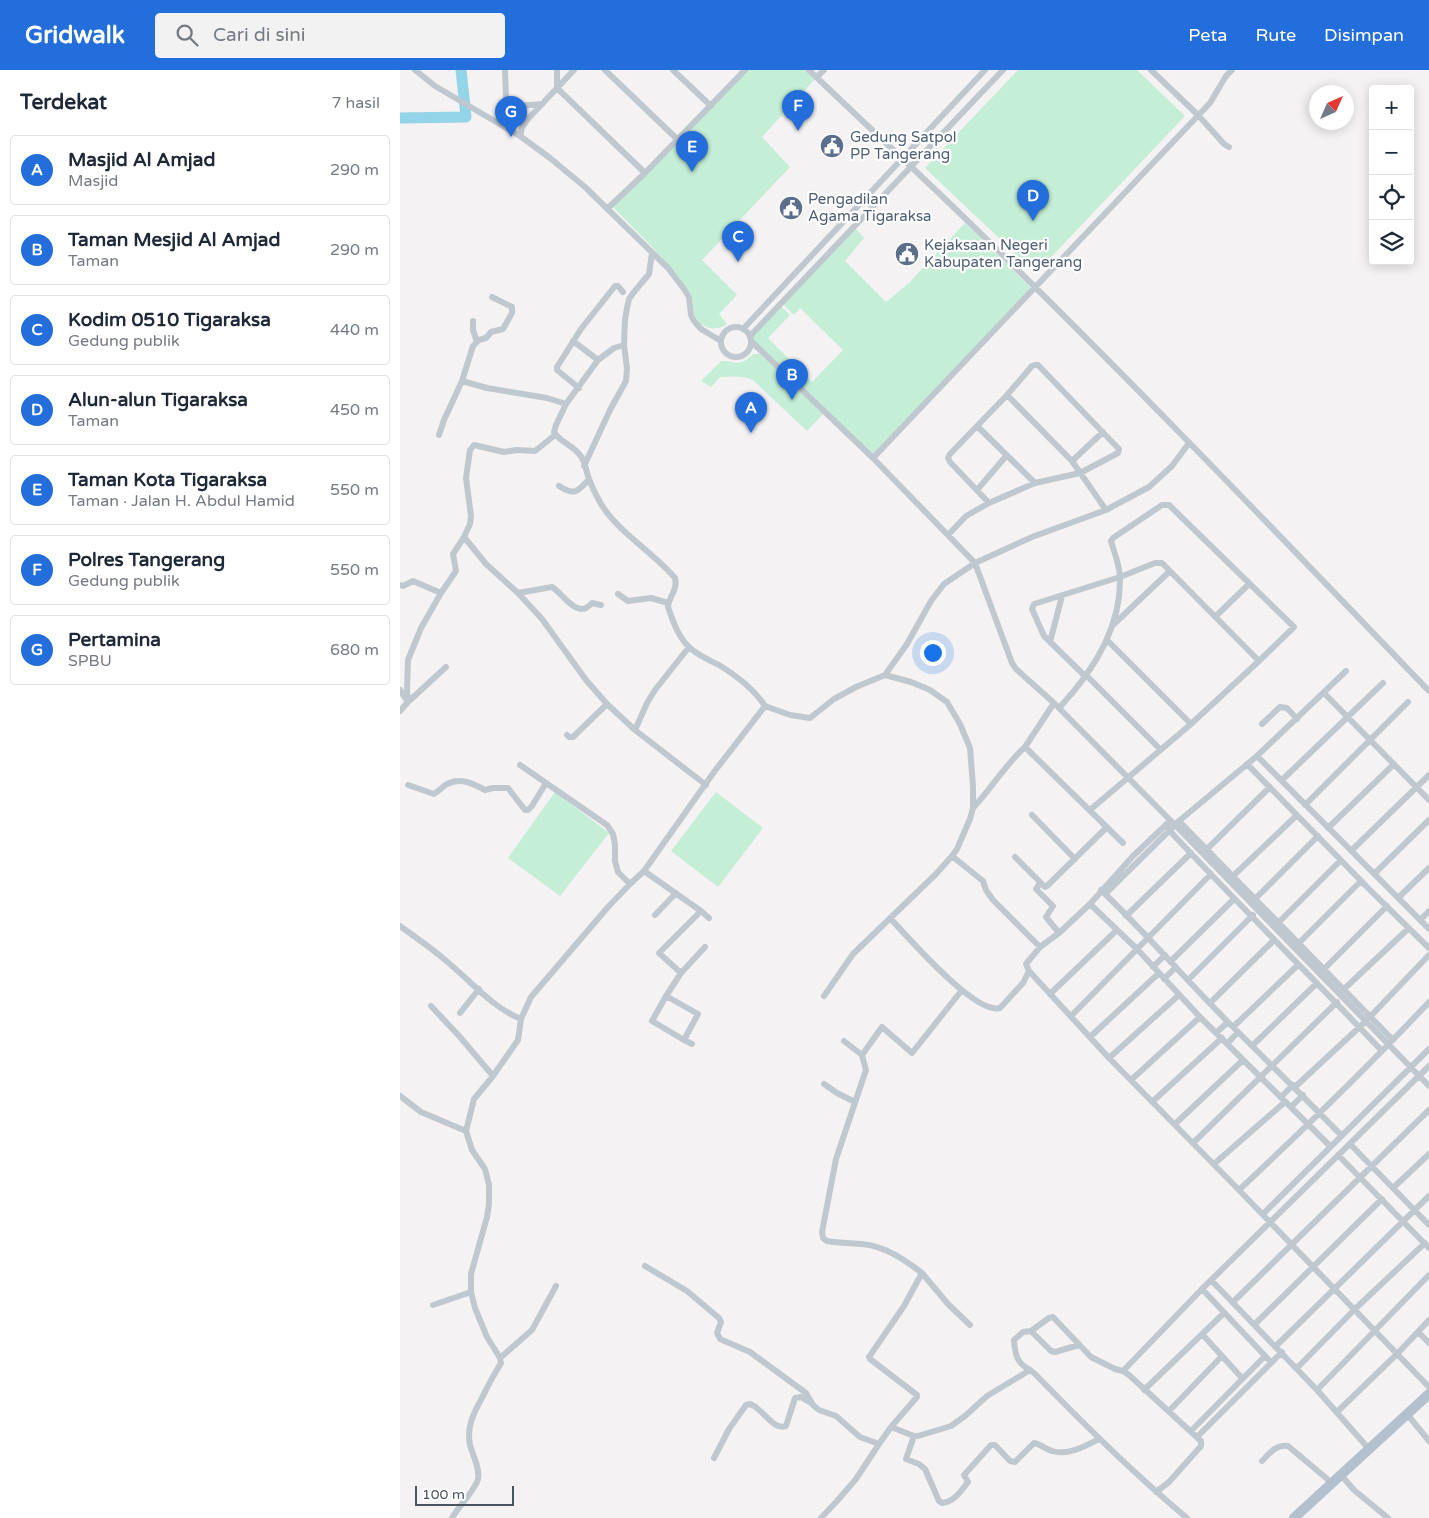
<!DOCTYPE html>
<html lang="id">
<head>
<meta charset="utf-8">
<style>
  :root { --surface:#fff; --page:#f2f2f3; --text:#1f2937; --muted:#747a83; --line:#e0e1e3; --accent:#246edb }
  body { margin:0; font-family:"Varela Round",sans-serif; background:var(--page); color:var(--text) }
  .controls { position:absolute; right:15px; top:15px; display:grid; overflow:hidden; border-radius:5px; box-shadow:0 2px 12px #0003 }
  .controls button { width:45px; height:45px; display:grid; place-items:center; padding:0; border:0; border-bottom:1px solid var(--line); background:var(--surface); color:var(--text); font:25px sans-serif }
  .compass { position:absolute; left:909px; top:15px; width:45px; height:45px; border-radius:50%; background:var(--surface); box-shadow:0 2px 12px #0003; rotate:45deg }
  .scale { position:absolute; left:15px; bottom:12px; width:99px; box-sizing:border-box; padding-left:5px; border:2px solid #4a545e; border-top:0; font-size:14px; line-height:18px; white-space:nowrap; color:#4a545e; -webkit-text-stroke:4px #fff; paint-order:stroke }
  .you { position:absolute; left:532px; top:582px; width:18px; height:18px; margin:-12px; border:4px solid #fff; border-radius:50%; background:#1a73e8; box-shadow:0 0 0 8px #1a73e833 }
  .badge { display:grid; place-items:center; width:32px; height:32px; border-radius:50%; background:var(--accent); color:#fff; font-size:16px; font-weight:700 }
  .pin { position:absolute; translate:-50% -41px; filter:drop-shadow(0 1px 2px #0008) }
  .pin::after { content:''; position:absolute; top:26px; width:18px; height:15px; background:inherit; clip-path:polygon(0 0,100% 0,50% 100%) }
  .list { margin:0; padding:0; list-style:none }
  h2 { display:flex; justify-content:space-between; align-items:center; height:65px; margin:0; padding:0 20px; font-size:21px }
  h2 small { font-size:16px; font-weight:400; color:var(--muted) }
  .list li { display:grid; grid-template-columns:32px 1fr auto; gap:15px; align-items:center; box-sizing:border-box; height:70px; margin:0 10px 10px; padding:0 10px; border:1px solid var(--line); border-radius:5px }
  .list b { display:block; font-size:19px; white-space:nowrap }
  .list p { margin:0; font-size:16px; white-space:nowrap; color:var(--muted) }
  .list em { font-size:16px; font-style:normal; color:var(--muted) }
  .icon { flex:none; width:28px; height:28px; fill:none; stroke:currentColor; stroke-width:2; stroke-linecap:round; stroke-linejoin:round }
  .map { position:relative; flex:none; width:1029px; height:1448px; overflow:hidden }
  header { display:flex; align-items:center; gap:30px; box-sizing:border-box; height:70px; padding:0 25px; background:var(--accent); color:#fff }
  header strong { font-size:24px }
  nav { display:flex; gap:28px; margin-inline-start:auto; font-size:18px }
  .search { width:350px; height:45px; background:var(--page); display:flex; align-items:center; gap:12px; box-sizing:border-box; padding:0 18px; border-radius:5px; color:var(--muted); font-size:19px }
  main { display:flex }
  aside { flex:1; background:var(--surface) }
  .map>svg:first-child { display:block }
</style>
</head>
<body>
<header>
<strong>Gridwalk</strong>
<div class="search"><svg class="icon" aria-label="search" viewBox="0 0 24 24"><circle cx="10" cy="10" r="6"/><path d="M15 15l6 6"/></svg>Cari di sini</div>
<nav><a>Peta</a><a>Rute</a><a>Disimpan</a></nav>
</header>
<main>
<aside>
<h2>Terdekat<small>7 hasil</small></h2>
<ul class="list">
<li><span class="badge">A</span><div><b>Masjid Al Amjad</b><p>Masjid</p></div><em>290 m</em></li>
<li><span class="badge">B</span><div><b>Taman Mesjid Al Amjad</b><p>Taman</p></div><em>290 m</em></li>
<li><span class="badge">C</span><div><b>Kodim 0510 Tigaraksa</b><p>Gedung publik</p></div><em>440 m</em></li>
<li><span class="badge">D</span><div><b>Alun-alun Tigaraksa</b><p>Taman</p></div><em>450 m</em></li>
<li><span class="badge">E</span><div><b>Taman Kota Tigaraksa</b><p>Taman · Jalan H. Abdul Hamid</p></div><em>550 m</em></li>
<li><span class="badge">F</span><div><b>Polres Tangerang</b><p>Gedung publik</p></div><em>550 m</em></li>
<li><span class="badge">G</span><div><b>Pertamina</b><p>SPBU</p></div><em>680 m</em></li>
</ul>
</aside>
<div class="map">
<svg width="1029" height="1448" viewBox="0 0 1029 1448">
  <rect width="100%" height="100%" fill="#f4f2f2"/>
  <path fill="#c4eed5" d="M345,0H406L415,9L362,67L390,97L302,190L337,225L319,244L327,254C319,261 306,259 299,252C291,244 295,231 290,223C268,191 240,165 213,137Z
    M618,0H737L785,46L636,203L525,98Z
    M565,153L631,218L473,387L353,272L352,266L380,235L390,245L368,268L412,312L443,280L400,238L394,245L382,233L455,158L464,168L445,191L486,232L509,213Z
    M353,284H360L423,344L407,361L353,310C343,305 331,307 320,307L311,317L301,311L321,291C338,291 339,298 353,284Z
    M155,722L209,763L160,826L108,788Z
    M316,722L363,758L318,817L271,781Z"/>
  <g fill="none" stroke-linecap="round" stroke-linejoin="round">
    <path stroke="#93d4e8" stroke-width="11" d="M0,48L66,47L61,0"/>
    <path stroke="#c0c8cf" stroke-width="6" d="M15,0L35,16L120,66L150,88L185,117L268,198L284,219L289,227L291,245L294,251L301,259L321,271
      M105,0L107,58
      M157,0V18L245,103
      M205,0L277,69
      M273,0L311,36
      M409,0C464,53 521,105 575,158C730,309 879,465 1029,621
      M751,0L798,45L824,74L829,77
      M417,7L424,0
      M106,37L142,34
      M120,66L122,58L127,50L174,0
      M207,139L245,103L345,0
      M73,251V260L77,272
      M321 272a15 15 0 1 1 30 0a15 15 0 1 1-30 0Z
      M343,259L585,0
      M350,266L603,0
      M173,271L198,290
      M352,272L473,388L575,493L612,593L616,599L654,633L775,755L1029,1016
      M62,311L87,318L147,328L166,334
      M179,318L157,300V297L181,259L215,216H218L223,222
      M607,325L672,391L706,440
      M577,356L635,413
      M39,365L44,350L62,311L73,276L79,270L86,268L91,262L103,259L112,243V237L92,227
      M155,365L135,381L117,380L104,382L74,375L70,380L66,408L71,446L70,454L64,467L86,494L118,523L142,549L186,610L207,634L235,660L306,715
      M473,388L810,33L826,6L832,0
      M672,391L703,362
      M184,396L210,340L226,311L227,298L224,275L225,250L227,238L229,229L234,222L249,204L252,183
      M159,416C174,426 178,422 189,409
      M577,420L607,385
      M548,465L566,446L589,433L635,413L680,403L718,383L719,379L717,377L638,295H635L632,296L607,325L550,384L548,388L550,392L589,433
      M0,515L3,516L13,511L41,523
      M118,523L152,517C160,521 174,544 186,538C188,537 190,535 192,533L201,535
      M218,524L228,531L251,528L268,533
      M815,547L849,514
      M713,555L770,501
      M707,570L791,654
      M650,572L662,526
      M46,597L8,632L7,620L8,590L21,558L41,523L56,501L53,484L64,467
      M687,606L760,679
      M686,607L644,566L632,539L634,534L720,507L755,493H762L859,591
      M0,620L8,632L0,641
      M924,623L1029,730
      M654,633L625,677L723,773
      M365,636L390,645L410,648L434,629L456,617L485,605L507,574L531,531L544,514L575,493L632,467L706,440L749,417L772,396L789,373
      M659,638C692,603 721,559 720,508C720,496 714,482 711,471L713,468L762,435H769L894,557L859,591L791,654L690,740
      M862,654L880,637L887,638L897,649
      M235,660L247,633L255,620L289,577
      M167,665L169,667H173L207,634
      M857,686L1029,859
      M847,694L969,819L1029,878
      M120,695L207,755L213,764L215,775V791L218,802L230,814
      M882,710L983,613
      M8,715L34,724C39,721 42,717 47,714C60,707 72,713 85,720L93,718H108L125,740H128L132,736L146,713
      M905,735L1008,632
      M573,738C591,719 605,695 625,677
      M632,745L675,789
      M770,751L733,786L690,834L659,863L640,877L626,894L629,901L709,988L839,1120L1029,1317
      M779,751L993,970
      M928,758L994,694
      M768,759C838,834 911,906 982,981
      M951,781L1029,705
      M803,783L870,717
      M552,786L583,811L586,820L593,830L640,877
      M615,787L645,817L647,816L707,757
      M244,801L301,841L259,883L281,903L266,926L252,951L284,970
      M974,804L1029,750
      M831,808L897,745
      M640,813L636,819L653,836L646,847L659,863
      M701,820C745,862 785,909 828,952C866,990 904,1027 941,1065
      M705,824L779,751L857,686L946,601
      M998,828L1029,798
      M855,829L918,766
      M690,834L737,879L800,947L930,1076
      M301,841L309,848
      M255,845L276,823
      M726,846L791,783
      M490,848C507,866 575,945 600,938L623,913L629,901
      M1020,850L1029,841
      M878,853L941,790
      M0,856C15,867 30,877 44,889C69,909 91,937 121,949
      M897,875L961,811
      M771,891L834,829
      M753,897L765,885
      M923,900L987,836
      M281,903L305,877
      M764,909L776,897
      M788,910L853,845
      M943,920L1009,858
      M650,924L717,860
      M266,926L298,944L284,970L292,974
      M424,926L453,884L536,804L552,786L557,779L570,749L573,738V716L570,678L560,654L547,632L530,620L511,612L485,605
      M810,933L874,870
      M31,936L60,967L93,1006
      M60,943L79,919
      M671,946L811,804
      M833,957L898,895
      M816,963L828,952
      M690,967L758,904
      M444,971L462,985L466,1000L436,1089L422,1162L423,1168L427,1171C438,1173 450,1173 462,1174C485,1176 505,1190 522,1203
      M827,974L838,962
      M852,976L917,913
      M462,985L482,957L512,983L562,920
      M709,988L779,925
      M731,1010L800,947
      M424,1014L437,1023L455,1032
      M895,1017L966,951L1029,885
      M0,1026L21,1042L66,1061
      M881,1027L893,1015
      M752,1032L822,968
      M891,1037L903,1025
      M775,1054L843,990
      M793,1073L937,932
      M950,1074L1029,1155
      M938,1085L1029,1178
      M814,1094L885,1032
      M993,1118L1029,1084
      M839,1120C904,1059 968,997 1029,932
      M863,1144L1029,979
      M245,1196L287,1221L319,1248L321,1252L317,1263L320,1269L350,1282L395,1315L406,1323L413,1335L419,1340L436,1346L460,1367L479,1374L491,1357L514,1366H518L551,1356L565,1346L587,1326L630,1300L635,1304C684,1354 733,1403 787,1448
      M811,1210L917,1320L969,1379
      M802,1219L868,1289
      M833,1232L1029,1040
      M33,1235L71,1222
      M855,1254L982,1129
      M631,1261L649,1248L653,1247L691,1287L715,1299L723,1301
      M1018,1262L1029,1273
      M802,1264L842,1308
      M876,1276L1029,1126
      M100,1288L132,1260L156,1216
      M897,1298L955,1239L1025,1173
      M630,1300C617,1293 615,1285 614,1270L623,1262L631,1261L651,1281L655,1282L679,1275
      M744,1320L824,1243
      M917,1320L1029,1205
      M769,1341L822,1286
      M937,1342L998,1283L1029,1250
      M1007,1344L1029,1371
      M491,1357L517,1327V1325L470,1289L469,1287L504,1236L522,1203L548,1234L570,1255
      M791,1361L865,1286
      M514,1366L506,1389L519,1394L525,1399L539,1431L542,1433C554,1432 561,1421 568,1412L564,1405L591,1375H595L610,1391L615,1392L634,1373C641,1374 645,1379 652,1381C668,1386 686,1376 699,1369
      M797,1367L882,1282
      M314,1388L329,1359L346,1335L350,1334L354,1336C364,1342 375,1361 386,1356L395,1328L401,1327L411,1333
      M862,1391C869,1384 876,1374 888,1376L932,1413
      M941,1405L954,1420L988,1448
      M756,1422L769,1412L801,1376V1371L729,1305L723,1301L802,1219L1029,996
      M52,1448C58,1437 76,1419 78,1409C80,1398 73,1386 70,1375C66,1355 75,1341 84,1324C89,1313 95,1303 101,1293L100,1288L87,1267L75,1238L71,1222V1204L87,1147L89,1134V1115L85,1099L72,1080L66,1061L74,1029L93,1006L118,970L121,949L131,927L208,837L230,814L244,801L314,702L365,636C354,619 337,606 319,595C309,590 299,586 290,578C278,567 273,551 268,537C269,526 278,520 275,508C253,482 218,462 201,434C196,425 191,415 188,406C186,400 185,393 182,388C176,376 160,373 154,362L156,355L166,334L198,290L214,278L224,275
      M421,1448L437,1431L456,1409L479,1374"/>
    <path stroke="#b3c0ce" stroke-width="10" d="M894,1448L1029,1324"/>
  </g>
  <defs>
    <g id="civic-disc" transform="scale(1.25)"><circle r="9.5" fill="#5c6f8a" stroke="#fff"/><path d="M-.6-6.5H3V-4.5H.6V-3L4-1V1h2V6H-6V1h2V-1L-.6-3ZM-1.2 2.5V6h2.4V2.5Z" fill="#fff"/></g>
  </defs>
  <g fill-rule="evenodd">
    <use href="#civic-disc" x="432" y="76"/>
    <use href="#civic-disc" x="391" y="138"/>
    <use href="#civic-disc" x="507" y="184"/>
  </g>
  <g text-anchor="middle" stroke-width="4.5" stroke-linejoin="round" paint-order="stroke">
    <g font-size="15" fill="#4e5e75" stroke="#fff" text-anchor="start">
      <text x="450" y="72">Gedung Satpol<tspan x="450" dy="17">PP Tangerang</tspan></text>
      <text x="408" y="134">Pengadilan<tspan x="408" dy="17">Agama Tigaraksa</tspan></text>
      <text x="524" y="180">Kejaksaan Negeri<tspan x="524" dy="17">Kabupaten Tangerang</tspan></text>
    </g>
  </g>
</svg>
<div class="controls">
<button>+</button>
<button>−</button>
<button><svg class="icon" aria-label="locate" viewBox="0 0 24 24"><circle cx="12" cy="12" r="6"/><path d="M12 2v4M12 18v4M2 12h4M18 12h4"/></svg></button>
<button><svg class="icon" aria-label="layers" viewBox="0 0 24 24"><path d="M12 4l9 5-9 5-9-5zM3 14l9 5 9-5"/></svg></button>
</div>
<svg class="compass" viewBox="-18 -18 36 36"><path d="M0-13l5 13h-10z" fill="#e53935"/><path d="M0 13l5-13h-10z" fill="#747a83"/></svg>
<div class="scale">100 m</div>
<div class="you"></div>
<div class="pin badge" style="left:351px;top:363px">A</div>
<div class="pin badge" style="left:392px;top:330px">B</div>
<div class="pin badge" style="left:338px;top:192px">C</div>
<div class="pin badge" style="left:633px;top:151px">D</div>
<div class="pin badge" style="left:292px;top:102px">E</div>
<div class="pin badge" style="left:398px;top:61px">F</div>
<div class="pin badge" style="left:111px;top:67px">G</div>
</div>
</main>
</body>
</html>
